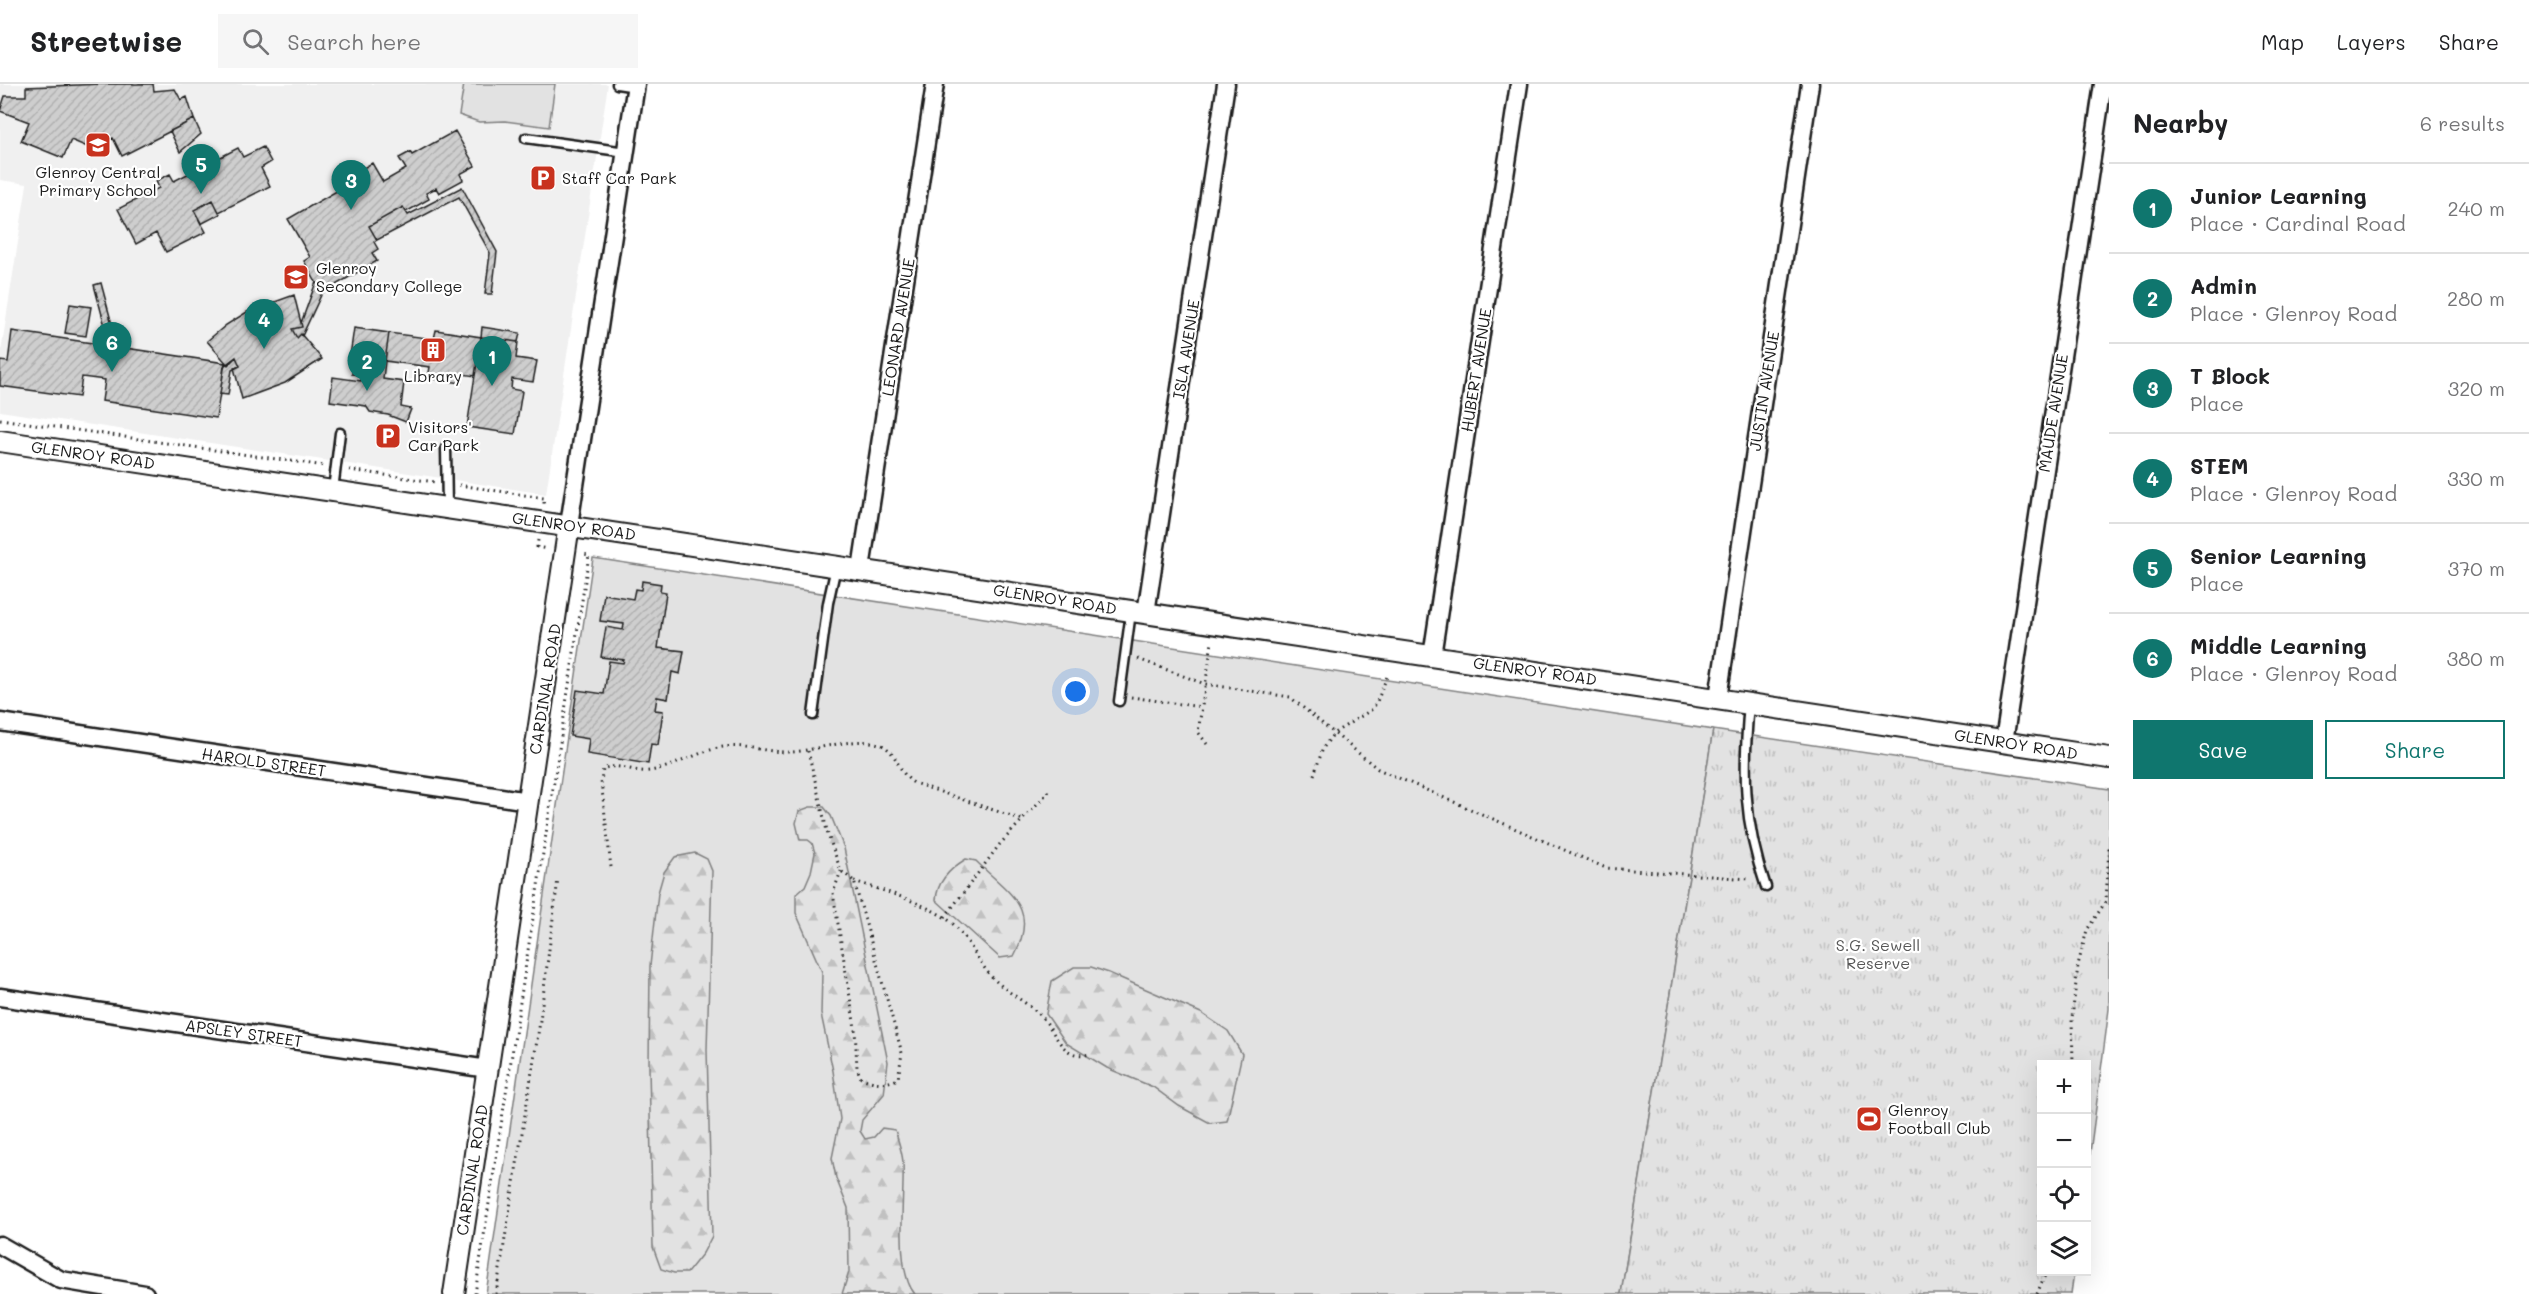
<!DOCTYPE html>
<html lang="en">
<head>
<meta charset="utf-8">
<style>
  :root { --surface:#fff; --page:#f6f6f6; --text:#202124; --muted:#757577; --line:#e0e0e0; --accent:#0f766e }
  body { margin:0; font-family:Mali,sans-serif; background:var(--page); color:var(--text) }
  .controls { position:absolute; right:18px; bottom:18px; display:grid; overflow:hidden; border-radius:0px; box-shadow:0 6px 24px #0002 }
  .controls button { width:54px; height:54px; display:grid; place-items:center; padding:0; border:0; border-bottom:2px solid var(--line); background:var(--surface); color:var(--text); font:30px sans-serif }
  .you { position:absolute; left:1076px; top:608px; width:21px; height:21px; margin:-15px; border:4px solid #fff; border-radius:50%; background:#1a73e8; box-shadow:0 0 0 9px #1a73e833 }
  .badge { display:grid; place-items:center; width:39px; height:39px; border-radius:50%; background:var(--accent); color:#fff; font-size:20px; font-weight:700 }
  .pin { position:absolute; translate:-50% -50px; filter:drop-shadow(0 2px 3px #0008) }
  .pin::after { content:''; position:absolute; top:32px; width:21px; height:18px; background:inherit; clip-path:polygon(0 0,100% 0,50% 100%) }
  .list { margin:0; padding:0; list-style:none }
  h2 { display:flex; justify-content:space-between; align-items:center; height:78px; margin:0; padding:0 24px; font-size:26px }
  h2 small { font-size:20px; font-weight:400; color:var(--muted) }
  .list li { display:grid; grid-template-columns:39px 1fr auto; gap:18px; align-items:center; box-sizing:border-box; height:90px; padding:0 24px; border-top:2px solid var(--line) }
  .list b { display:block; font-size:22px; white-space:nowrap }
  .list p { margin:0; font-size:20px; white-space:nowrap; color:var(--muted) }
  .list em { font-size:20px; font-style:normal; color:var(--muted) }
  .actions { display:flex; gap:12px; padding:18px 24px }
  .actions a { flex:1; padding:14px 0; border:2px solid var(--accent); border-radius:0px; text-align:center; font-size:21px; color:var(--accent) }
  .actions .main { background:var(--accent); color:#fff }
  .icon { flex:none; width:33px; height:33px; fill:none; stroke:currentColor; stroke-width:2; stroke-linecap:round; stroke-linejoin:round }
  .map { position:relative; flex:none; width:2109px; height:1210px; overflow:hidden }
  header { display:flex; align-items:center; gap:36px; box-sizing:border-box; height:84px; padding:0 30px; background:var(--surface); border-bottom:2px solid var(--line) }
  header strong { font-size:28px }
  nav { display:flex; gap:33px; margin-inline-start:auto; font-size:21px }
  .search { width:420px; height:54px; background:var(--page); display:flex; align-items:center; gap:15px; box-sizing:border-box; padding:0 21px; border-radius:0px; color:var(--muted); font-size:22px }
  main { display:flex }
  aside { flex:1; background:var(--surface) }
  .map>svg:first-child { display:block }
</style>
</head>
<body>
<header>
<strong>Streetwise</strong>
<div class="search"><svg class="icon" aria-label="search" viewBox="0 0 24 24"><circle cx="10" cy="10" r="6"/><path d="M15 15l6 6"/></svg>Search here</div>
<nav><a>Map</a><a>Layers</a><a>Share</a></nav>
</header>
<main>
<div class="map">
<svg width="2109" height="1210" viewBox="0 0 2109 1210">
  <defs>
    <pattern id="forest-firs" width="22" height="20" patternUnits="userSpaceOnUse" patternTransform="scale(1.5)"><rect width="22" height="20" fill="#e2e2e2"/><path d="M5 1l3.5 6h-7zM16 11l3.5 6h-7z" fill="#c1c1c1"/></pattern>
    <pattern id="park-tufts" width="24" height="20" patternUnits="userSpaceOnUse" patternTransform="scale(1.5)"><rect width="24" height="20" fill="#e2e2e2"/><path d="M3 7l-1-3M5 7V3M7 7l1-3M15 17l-1-3M17 17v-4M19 17l1-3" fill="none" stroke="#c1c1c1"/></pattern>
    <pattern id="building-hatch" width="6" height="6" patternUnits="userSpaceOnUse" patternTransform="scale(1.5)"><rect width="6" height="6" fill="#cecece"/><path d="M-1 1l2-2M0 6l6-6M5 7l2-2" fill="none" stroke="#b0b0b0"/></pattern>
  </defs>
  <rect width="100%" height="100%" fill="#fff"/>
  <filter id="ink" filterUnits="userSpaceOnUse"><feTurbulence type="fractalNoise" baseFrequency=".0167" numOctaves="2"/><feDisplacementMap in="SourceGraphic" scale="12" xChannelSelector="R" yChannelSelector="G"/><feConvolveMatrix kernelMatrix="1 2 1 2 8 2 1 2 1" color-interpolation-filters="sRGB"/></filter>
  <g filter="url(#ink)">
    <path fill="#f0f0f0" d="M0,0H608L546,410L0,327V274L27,100L0,96Z"/>
    <path fill="#e2e2e2" stroke="#7f7f7f" stroke-width="1.5" d="M464,0H555L549,43L505,37L479,38L459,31Z
      M593,474L1713,646L1621,1210H486Z"/>
    <path fill="url(#forest-firs)" stroke="#7f7f7f" stroke-width="1.5" d="M810,723H824L831,732L844,764L888,978L884,1010L862,1036L860,1047L865,1055L874,1053L882,1044L895,1046C898,1056 902,1067 903,1078C905,1108 894,1187 915,1210H842L849,1188L848,1124L836,1094L832,1074L840,1035L833,987L821,930L822,888L796,829V810L805,802L811,788L815,769L812,759L808,756H800L796,739L799,727Z
      M695,769L707,775L712,787L707,966L712,1152L703,1169L687,1189H674L661,1185L653,1163L649,984L650,882L658,809L664,788L675,773Z
      M966,775L976,777C1009,810 1040,823 1014,872L1000,874L936,816C937,798 951,784 966,775Z
      M1074,883H1091L1109,889L1201,929L1228,947L1242,970L1227,1037L1210,1039L1179,1022L1153,1003L1107,984L1066,959L1046,930L1052,897Z"/>
    <path fill="url(#park-tufts)" stroke="#7f7f7f" stroke-width="1.5" d="M1713,646L2109,705V925L2087,1092L2086,980H2042V1188H2074L2071,1210H1621Z"/>
    <path fill="url(#building-hatch)" stroke="#1c1c1c" stroke-width="1.5" d="M103,0H153L154,7L175,5L181,16L187,13L194,35L122,72L113,54L92,65L71,56L63,74L21,57L29,38L0,27L5,12H26V3Z
      M194,35L201,50L180,68L170,47Z
      M455,47L475,82L460,90L463,96L439,109L436,104L426,109L429,115L406,128L403,123L369,142L377,156L374,158L378,165L372,169L377,177L322,209L304,177L310,173L288,135L342,104L338,98L372,79L383,98L406,85L399,74L410,68L412,71Z
      M263,63L271,78L261,84L270,102L219,128L213,116L194,126L206,148L166,168L156,149L136,160L118,125L159,104L156,97L170,90L174,97L238,64L243,73Z
      M462,103L497,168L492,210H485L490,169L459,113L377,156L369,142L403,123L408,131Z
      M213,116L220,130L201,140L194,126Z
      M316,198L322,209L302,252L301,250L297,254L292,245L302,243L301,239Z
      M101,199L118,263L110,261L94,201Z
      M294,211L302,243L292,245L297,254L301,250L322,275L285,299L242,315L234,284L240,282L236,273L228,281L207,257L226,241L247,228Z
      M70,220L91,223L86,252L65,249Z
      M482,243L520,249L518,258L481,253Z
      M354,244L389,249L385,277L350,272Z
      M436,246L481,253L475,292L463,290L461,299L428,294L430,283L385,277L389,249L434,255Z
      M12,247L225,279L216,334L102,317L105,296L82,293L79,313L0,302V277L8,278Z
      M481,253L518,258L516,274L537,277L533,298L512,295L511,305L522,307L515,350L467,343Z
      M354,272L385,277L383,295L404,298L401,323L411,325L406,338L388,331L370,328L366,322L330,317L333,293L361,297V291L352,290Z
      M236,273L240,282L232,286L228,311L220,310L224,282Z
      M642,497L661,500L660,508L666,509L658,564L684,567L680,590L672,588L668,615L657,613L655,626L663,627L658,661L651,660L648,680L587,670L589,655L570,652L577,606L604,610L609,577L623,579L624,576L601,573L606,543L623,546L624,540L600,537L604,510L633,515L635,505L641,506Z"/>
    <g fill="none" stroke-linecap="round" stroke-linejoin="round">
      <g stroke="#1c1c1c" stroke-width="13">
        <path id="service" d="M617,0L636,3
          M526,54L626,68
          M446,364L447,423
          M333,406L340,349
          M1119,617L1131,528
          M1749,619C1743,687 1743,737 1766,803
          M813,631L828,519L836,483"/>
      </g>
      <g stroke="#1c1c1c" stroke-width="21">
        <path id="minor" d="M569,441L636,0
          M861,485L935,0
          M1146,529L1226,0
          M1432,572L1519,0
          M1718,614L1810,0
          M0,638L528,717
          M2004,658L2103,0
          M0,913L488,985
          M0,1161L61,1196L145,1210"/>
      </g>
      <g stroke="#1c1c1c" stroke-width="24">
        <path id="tertiary" d="M0,357L2109,674
          M454,1210L569,441"/>
      </g>
      <path stroke="#1c1c1c" stroke-width="3" stroke-dasharray="1.5 4.5" stroke-linecap="butt" d="M0,335L325,382
        M349,386L435,398
        M459,401L544,414V420
        M538,456L537,463L547,465
        M1138,575L1205,600L1290,613L1378,685L1606,784L1749,795
        M1131,613L1201,623
        M1207,660L1198,648L1212,558
        M808,667L828,751L841,787L854,797L902,969L898,995C884,1001 875,999 861,994L857,984L855,944L833,809L841,787
        M1314,691L1323,664L1334,649L1371,626L1376,620L1388,590
        M611,783L601,697L603,685C618,678 634,689 649,687C674,684 698,667 723,663C746,660 769,669 792,668C818,666 855,652 879,660C898,666 897,689 914,699L1023,736
        M854,797C883,807 917,816 944,833C965,846 974,872 990,891C1004,907 1024,916 1040,931C1057,948 1060,976 1090,970
        M945,833L1000,760L1051,705
        M2073,980L2072,934L2078,881L2087,846L2106,817L2109,763
        M475,1210L589,471L583,470
        M496,1210L539,944L558,795
        M2037,1210L2046,1188"/>
      <use href="#service" stroke="#fff" stroke-width="8"/>
      <use href="#minor" stroke="#fff" stroke-width="16"/>
      <use href="#tertiary" stroke="#fff" stroke-width="20"/>
    </g>
  </g>
  <defs>
    <g id="school-square" transform="scale(1.35)"><rect x="-9" y="-9" width="18" height="18" rx="4" fill="#c8321e" stroke="#fff"/><path d="M0-5L7-2L0 1L-7-2ZM-4 1L0 2.5L4 1V4Q0 6-4 4Z" fill="#fff"/></g>
    <g id="parking-square" transform="scale(1.35)"><rect x="-9" y="-9" width="18" height="18" rx="4" fill="#c8321e" stroke="#fff"/><path d="M-3.5-5.5H1a3.5 3.5 0 0 1 0 7H-1V5.5H-3.5ZM-1-3.4V-.6H.8a1.4 1.4 0 0 0 0-2.8Z" fill="#fff"/></g>
    <g id="building-square" transform="scale(1.35)"><rect x="-9" y="-9" width="18" height="18" rx="4" fill="#c8321e" stroke="#fff"/><path d="M-4-6H4V6H1V3H-1V6H-4ZM-2.5-4.3h1.7v1.8h-1.7ZM.8-4.3h1.7v1.8H.8ZM-2.5-1h1.7V.8h-1.7ZM.8-1h1.7V.8H.8Z" fill="#fff"/></g>
    <g id="stadium-square" transform="scale(1.35)"><rect x="-9" y="-9" width="18" height="18" rx="4" fill="#c8321e" stroke="#fff"/><path d="M0-5a6.5 5 0 1 0 0 10a6.5 5 0 1 0 0-10ZM-3.5-1.8h7v3.6h-7Z" fill="#fff"/></g>
  </defs>
  <g fill-rule="evenodd">
    <use href="#school-square" x="98" y="61"/>
    <use href="#parking-square" x="543" y="94"/>
    <use href="#school-square" x="296" y="193"/>
    <use href="#building-square" x="433" y="266"/>
    <use href="#parking-square" x="388" y="352"/>
    <use href="#stadium-square" x="1869" y="1035"/>
  </g>
  <g text-anchor="middle" stroke-width="4.5" stroke-linejoin="round" paint-order="stroke">
    <g font-size="16" fill="#1c1c1c" stroke="#fff" text-anchor="start">
      <text x="98" y="94" text-anchor="middle">Glenroy Central<tspan x="98" dy="18">Primary School</tspan></text>
      <text x="562" y="100">Staff Car Park</text>
      <text x="316" y="190">Glenroy<tspan x="316" dy="18">Secondary College</tspan></text>
      <text x="433" y="298" text-anchor="middle">Library</text>
      <text x="408" y="349">Visitors'<tspan x="408" dy="18">Car Park</tspan></text>
      <text x="1888" y="1032">Glenroy<tspan x="1888" dy="18">Football Club</tspan></text>
    </g>
    <g font-size="16" fill="#1c1c1c" stroke="#fff">
      <text transform="translate(898 243) rotate(-81)" y="6">LEONARD AVENUE</text>
      <text transform="translate(1186 265) rotate(-81)" y="6">ISLA AVENUE</text>
      <text transform="translate(1476 286) rotate(-81)" y="6">HUBERT AVENUE</text>
      <text transform="translate(1764 307) rotate(-81)" y="6">JUSTIN AVENUE</text>
      <text transform="translate(2053 329) rotate(-81)" y="6">MAUDE AVENUE</text>
      <text transform="translate(93 371) rotate(8)" y="6">GLENROY ROAD</text>
      <text transform="translate(574 442) rotate(8)" y="6">GLENROY ROAD</text>
      <text transform="translate(1055 515) rotate(9)" y="6">GLENROY ROAD</text>
      <text transform="translate(1535 587) rotate(8)" y="6">GLENROY ROAD</text>
      <text transform="translate(545 605) rotate(-81)" y="6">CARDINAL ROAD</text>
      <text transform="translate(2016 660) rotate(9)" y="6">GLENROY ROAD</text>
      <text transform="translate(264 678) rotate(8)" y="6">HAROLD STREET</text>
      <text transform="translate(244 949) rotate(8)" y="6">APSLEY STREET</text>
      <text transform="translate(472 1086) rotate(-81)" y="6">CARDINAL ROAD</text>
    </g>
    <g font-size="16" fill="#575757" stroke="#fff">
      <text x="1878" y="867">S.G. Sewell<tspan x="1878" dy="18">Reserve</tspan></text>
    </g>
  </g>
</svg>
<div class="controls">
<button>+</button>
<button>−</button>
<button><svg class="icon" aria-label="locate" viewBox="0 0 24 24"><circle cx="12" cy="12" r="6"/><path d="M12 2v4M12 18v4M2 12h4M18 12h4"/></svg></button>
<button><svg class="icon" aria-label="layers" viewBox="0 0 24 24"><path d="M12 4l9 5-9 5-9-5zM3 14l9 5 9-5"/></svg></button>
</div>
<div class="you"></div>
<div class="pin badge" style="left:492px;top:302px">1</div>
<div class="pin badge" style="left:367px;top:307px">2</div>
<div class="pin badge" style="left:351px;top:126px">3</div>
<div class="pin badge" style="left:264px;top:265px">4</div>
<div class="pin badge" style="left:201px;top:110px">5</div>
<div class="pin badge" style="left:112px;top:288px">6</div>
</div>
<aside>
<h2>Nearby<small>6 results</small></h2>
<ul class="list">
<li><span class="badge">1</span><div><b>Junior Learning</b><p>Place · Cardinal Road</p></div><em>240 m</em></li>
<li><span class="badge">2</span><div><b>Admin</b><p>Place · Glenroy Road</p></div><em>280 m</em></li>
<li><span class="badge">3</span><div><b>T Block</b><p>Place</p></div><em>320 m</em></li>
<li><span class="badge">4</span><div><b>STEM</b><p>Place · Glenroy Road</p></div><em>330 m</em></li>
<li><span class="badge">5</span><div><b>Senior Learning</b><p>Place</p></div><em>370 m</em></li>
<li><span class="badge">6</span><div><b>Middle Learning</b><p>Place · Glenroy Road</p></div><em>380 m</em></li>
</ul>
<div class="actions"><a class="main">Save</a><a>Share</a></div>
</aside>
</main>
</body>
</html>
